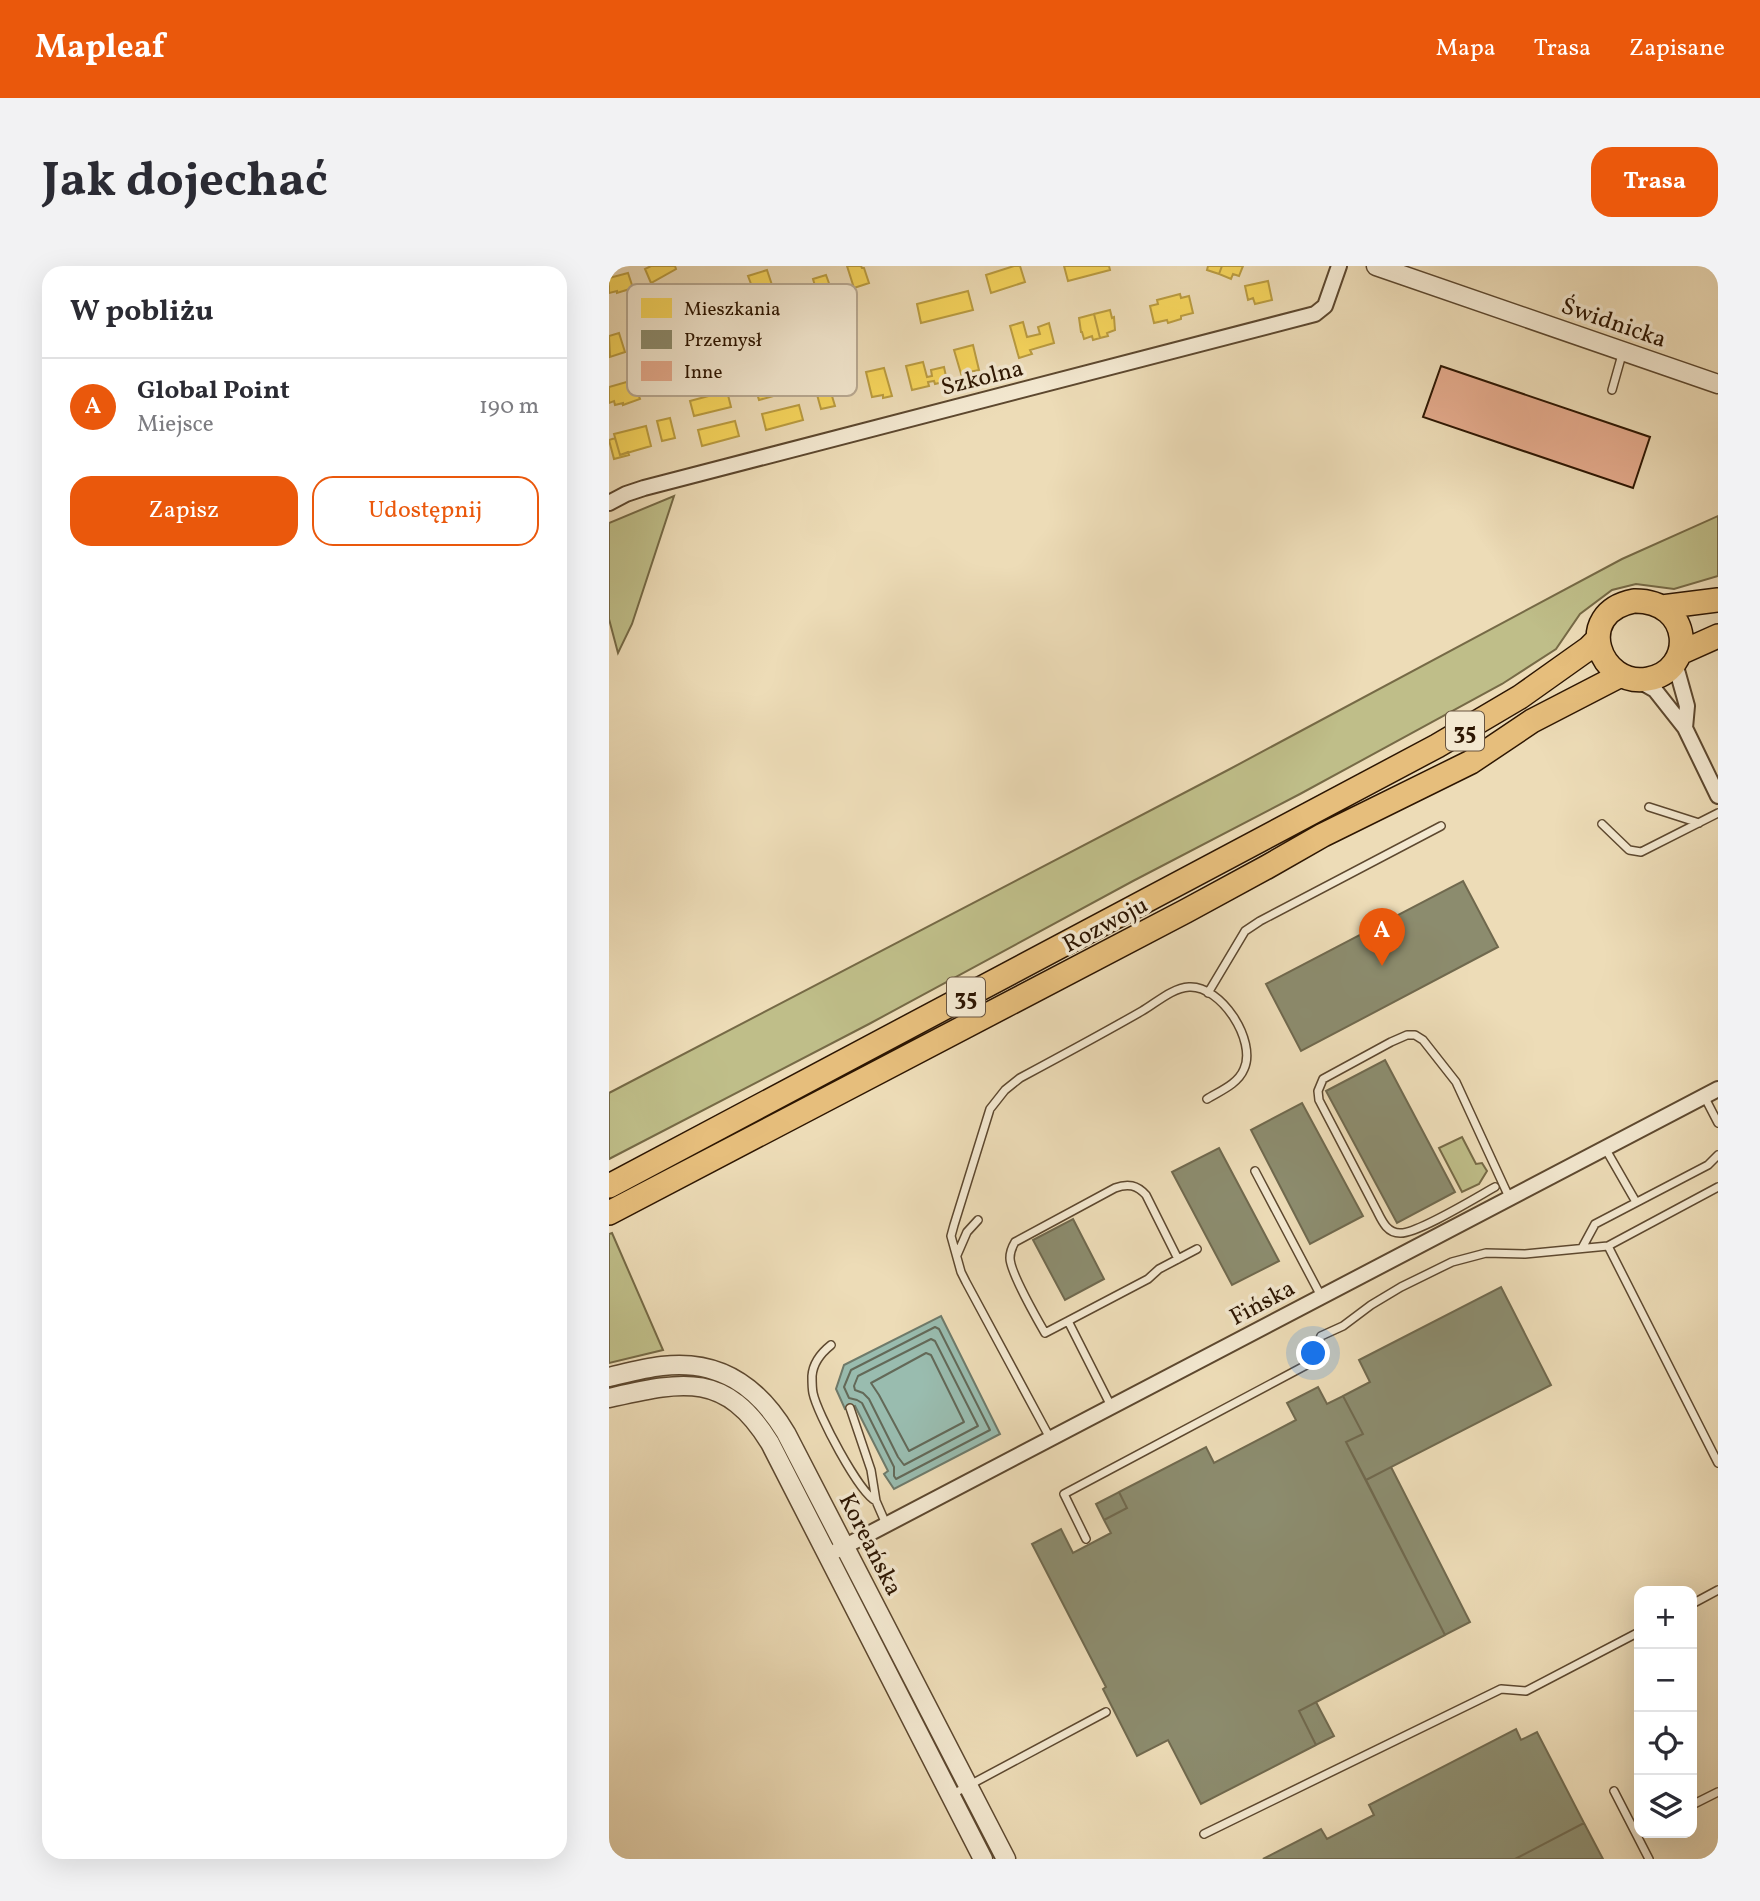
<!DOCTYPE html>
<html lang="pl">
<head>
<meta charset="utf-8">
<style>
  :root { --surface:#fff; --page:#f2f2f3; --text:#2b2b33; --muted:#7c7c81; --line:#e1e1e2; --accent:#ea580c }
  body { margin:0; font-family:Vollkorn,serif; background:var(--page); color:var(--text) }
  .controls { position:absolute; right:21px; bottom:21px; display:grid; overflow:hidden; border-radius:14px; box-shadow:0 7px 28px #0002 }
  .controls button { width:63px; height:63px; display:grid; place-items:center; padding:0; border:0; border-bottom:2px solid var(--line); background:var(--surface); color:var(--text); font:35px sans-serif }
  .you { position:absolute; left:705px; top:1088px; width:24px; height:24px; margin:-18px; border:5px solid #fff; border-radius:50%; background:#1a73e8; box-shadow:0 0 0 10px #1a73e833 }
  .badge { display:grid; place-items:center; width:46px; height:46px; border-radius:50%; background:var(--accent); color:#fff; font-size:23px; font-weight:700 }
  .pin { position:absolute; translate:-50% -58px; filter:drop-shadow(0 2px 4px #0008) }
  .pin::after { content:''; position:absolute; top:37px; width:24px; height:21px; background:inherit; clip-path:polygon(0 0,100% 0,50% 100%) }
  .list { margin:0; padding:0; list-style:none }
  h2 { display:flex; justify-content:space-between; align-items:center; height:91px; margin:0; padding:0 28px; font-size:30px }
  h2 small { font-size:23px; font-weight:400; color:var(--muted) }
  .list li { display:grid; grid-template-columns:46px 1fr auto; gap:21px; align-items:center; box-sizing:border-box; height:98px; padding:0 28px; border-top:2px solid var(--line) }
  .list b { display:block; font-size:26px; white-space:nowrap }
  .list p { margin:0; font-size:23px; white-space:nowrap; color:var(--muted) }
  .list em { font-size:23px; font-style:normal; color:var(--muted) }
  .actions { display:flex; gap:14px; padding:21px 28px }
  .actions a { flex:1; padding:16px 0; border:2px solid var(--accent); border-radius:21px; text-align:center; font-size:24px; color:var(--accent) }
  .actions .main { background:var(--accent); color:#fff }
  .icon { flex:none; width:38px; height:38px; fill:none; stroke:currentColor; stroke-width:2; stroke-linecap:round; stroke-linejoin:round }
  .map { position:relative; flex:none; width:1109px; height:1593px; overflow:hidden; border-radius:21px }
  header { display:flex; align-items:center; gap:42px; box-sizing:border-box; height:98px; padding:0 35px; background:var(--accent); color:#fff }
  header strong { font-size:33px }
  nav { display:flex; gap:38px; margin-inline-start:auto; font-size:24px }
  .intro { display:flex; align-items:center; justify-content:space-between; box-sizing:border-box; height:168px; padding:0 42px }
  h1 { margin:0; font-size:49px }
  .button { padding:18px 32px; border-radius:21px; background:var(--accent); color:#fff; font-size:24px; font-weight:700 }
  main { display:flex; gap:42px; padding:0 42px }
  aside { flex:1; background:var(--surface); border-radius:21px; box-shadow:0 7px 28px #0002 }
  .map>svg:first-child { display:block }
</style>
</head>
<body>
<header>
<strong>Mapleaf</strong>
<nav><a>Mapa</a><a>Trasa</a><a>Zapisane</a></nav>
</header>
<div class="intro"><h1>Jak dojechać</h1><a class="button">Trasa</a></div>
<main>
<aside>
<h2>W pobliżu<small></small></h2>
<ul class="list">
<li><span class="badge">A</span><div><b>Global Point</b><p>Miejsce</p></div><em>190 m</em></li>
</ul>
<div class="actions"><a class="main">Zapisz</a><a>Udostępnij</a></div>
</aside>
<div class="map">
<svg width="1109" height="1593" viewBox="0 0 1109 1593">
  <rect width="100%" height="100%" fill="#eddcb7"/>
  <filter id="stains"><feTurbulence type="fractalNoise" baseFrequency=".00286" numOctaves="4"/><feColorMatrix values="0 0 0 0 .2 0 0 0 0 .09 0 0 0 0 .02 0 0 0 .5 -.17"/></filter>
  <radialGradient id="worn" r=".72"><stop offset=".6" stop-color="#630" stop-opacity="0"/><stop offset="1" stop-color="#630" stop-opacity=".3"/></radialGradient>
  <path fill="#bfbe89" stroke="#766a46" stroke-width="2" d="M65,230L23,358L9,387L0,353V257Z
    M1109,250V310L1065,323L1027,318L1003,324L971,348L947,383L893,418L691,528L524,615L260,758L0,893V827L619,504L1013,293Z
    M853,871L867,898L873,897L878,905L870,918L853,926L830,882Z
    M3,967L54,1084L0,1097V968Z"/>
  <path fill="#99bcaf" stroke="#6e7a6a" stroke-width="2" d="M332,1050L391,1168L285,1223L275,1208L279,1205L246,1140L236,1143L227,1123L235,1099Z"/>
  <path fill="#f6d55c" stroke="#ba9c41" stroke-width="2" d="M42,0H66L67,3L42,17L36,3Z
    M238,0H252L253,2H255L260,17L245,22Z
    M405,0H411L416,16L382,27L377,9Z
    M455,0H500L501,4L459,15Z
    M599,0H613L610,8L598,4Z
    M613,0H634L630,10L624,8L622,13L610,8Z
    M158,4L163,19L158,20L160,27L147,31L139,10Z
    M19,7L24,22L8,27V25L0,27V12Z
    M217,9L225,31L205,36L201,21L206,20L204,13Z
    M659,15L663,34L646,38L644,32L639,34L636,20Z
    M359,25L364,44L312,57L308,38Z
    M571,28L572,32L580,30L584,47L572,50V53L559,57L558,54L545,57L541,40L549,38L548,34Z
    M501,44L503,52L505,51L506,64L498,67L499,70L491,72L485,48Z
    M485,48L491,72L484,74L483,70L475,73L473,66H472L470,52Z
    M414,56L418,71L431,68L429,61L440,57L445,77L421,84L423,88L410,92L401,60Z
    M10,67L16,86L1,91L0,70Z
    M364,79L370,104L360,106L361,109L353,111L345,84Z
    M314,96L318,111L323,110L322,104L335,101L338,115L326,118L325,115L319,116L320,120L303,124L297,100Z
    M227,102L233,128L223,130L226,140L212,143L207,125L215,123L211,106Z
    M275,102L283,130L274,132V129L263,131L257,106Z
    M182,108L186,124L150,134L145,118Z
    M28,113L30,121L27,122L31,133L14,139V137L6,139L5,135L0,137V121Z
    M118,125L122,141L85,150L81,135Z
    M190,139L194,154L157,164L153,148Z
    M61,152L66,172L53,175L48,155Z
    M126,155L130,170L93,180L89,164Z
    M37,160L42,180L11,189L5,168Z
    M6,172L11,189L19,186L20,189L5,193L0,174Z"/>
  <path fill="#8c8c6e" stroke="#70694e" stroke-width="2" d="M854,615L889,681L692,785L657,718Z
    M776,794L846,926L788,957L717,825Z
    M693,837L754,950L701,978L642,864Z
    M610,882L670,995L623,1019L563,906Z
    M464,953L495,1013L456,1034L424,974Z
    M892,1021L942,1119L757,1214L737,1176L754,1168L734,1130L761,1116L750,1094Z
    M709,1121L718,1138L734,1130L754,1168L737,1176L836,1369L690,1445L707,1479L592,1538L559,1474L528,1490L494,1423L497,1421L423,1278L452,1263L464,1287L502,1267L495,1254L518,1242L510,1226L597,1181L605,1197L687,1154L678,1137Z
    M782,1201L861,1356L836,1369L757,1214Z
    M510,1226L518,1242L495,1254L487,1238Z
    M707,1436L725,1470L707,1479L690,1445Z
    M907,1463L912,1474L928,1466L975,1557L906,1593H654L712,1563L718,1573L765,1549L760,1539Z
    M975,1557L994,1593H906Z"/>
  <g fill="none" stroke-linecap="round" stroke-linejoin="round">
    <path stroke="#636958" stroke-width="2" d="M326,1061L330,1063L381,1164L287,1213L285,1210V1201L253,1137L248,1134L240,1132L235,1121L242,1104Z
      M322,1073L326,1075L369,1160L295,1199L289,1191L260,1133L254,1127L246,1124L245,1120L249,1110Z
      M317,1087L322,1089L355,1156L300,1185L270,1129L262,1117Z"/>
  </g>
  <path fill="#e5ab8d" stroke="#2d1602" stroke-width="2" d="M832,100L1041,171L1024,222L814,151Z"/>
  <g fill="none" stroke-linecap="round" stroke-linejoin="round">
    <g stroke="#5d482f" stroke-width="10">
      <path id="service" d="M1003,124L1014,85
        M1040,541L1090,557
        M993,558L1020,584L1032,586L1109,547
        M599,727L636,665L651,655L832,560
        M1095,830L1109,857
        M996,882L1027,936
        M646,905L712,1030
        M886,921C868,931 808,968 791,967C778,967 773,955 768,945L710,834L709,825L714,813L782,776L798,769H806L814,774L847,816L900,931
        M999,980L1109,1197
        M973,982L986,958L1099,899L1109,889
        M348,989L358,966L369,954
        M459,1055L539,1013L550,1003L569,993
        M222,1079C212,1087 204,1096 203,1110C203,1115 203,1122 204,1127C208,1147 250,1227 267,1235L277,1258
        M502,1140L459,1055L436,1067C428,1053 401,1006 401,992C401,986 403,981 406,976L506,922C519,917 528,919 537,929L569,993L588,983
        M241,1142L262,1204L267,1235
        M441,1172L357,1016L352,1006L342,970L345,959L381,843L396,824L411,812C452,790 493,768 533,745C547,737 563,722 580,721C612,719 648,775 635,803C629,818 611,825 598,833
        M477,1273L455,1228L703,1096L712,1070L734,1060L762,1039L792,1021L843,996L877,987L916,988L999,980L1109,921
        M1083,1338L1109,1324
        M1005,1525L1040,1593
        M342,1529L497,1446
        M1083,1539L1109,1526
        M595,1568L892,1423L917,1425L1030,1366"/>
    </g>
    <g stroke="#5d482f" stroke-width="18">
      <path id="minor" d="M0,237L17,228L35,222L706,48L716,40L730,0
        M1066,397L1078,440L1076,462
        M1030,415L1046,424L1076,462L1109,530
        M227,1285L1109,823"/>
    </g>
    <g stroke="#5d482f" stroke-width="21">
      <path id="tertiary" d="M767,0L1109,118
        M0,1111C17,1107 35,1102 53,1100C110,1093 149,1120 177,1167L397,1593
        M0,1132C72,1116 116,1104 161,1177L374,1593"/>
    </g>
    <g stroke="#2d1602" stroke-width="26">
      <path id="primary" d="M1025,335C1084,334 1087,405 1039,413C991,422 963,347 1025,335Z
        M1053,341L1109,334
        M1071,387L1109,370
        M0,920L828,480L911,431L980,382L989,373
        M0,947L577,645L658,601L714,569L862,496L923,455L1012,409"/>
    </g>
    <use href="#service" stroke="#f3e8d0" stroke-width="7"/>
    <use href="#minor" stroke="#f3e8d0" stroke-width="14"/>
    <use href="#tertiary" stroke="#f3e8d0" stroke-width="18"/>
    <use href="#primary" stroke="#e6be7c" stroke-width="23"/>
  </g>
  <g text-anchor="middle" stroke-width="7" stroke-linejoin="round" paint-order="stroke">
    <g fill="#f3e8d0" stroke="#685540" stroke-width="2">
      <rect x="837" y="445.5" width="38" height="39" rx="5"/>
      <rect x="338" y="711.5" width="38" height="39" rx="5"/>
    </g>
    <g font-size="23" font-weight="bold" fill="#2d1602">
      <text x="856" y="473">35</text>
      <text x="357" y="739">35</text>
    </g>
    <g font-size="24" fill="#2d1602" stroke="#f3e8d0">
      <text transform="translate(1005 56) rotate(19)" y="8">Świdnicka</text>
      <text transform="translate(373 111) rotate(-14)" y="8">Szkolna</text>
      <text transform="translate(496 658) rotate(-28)" y="8">Rozwoju</text>
      <text transform="translate(653 1036) rotate(-28)" y="8">Fińska</text>
      <text transform="translate(262 1278) rotate(63)" y="8">Koreańska</text>
    </g>
  </g>
  <rect x="18" y="18" width="230" height="112" rx="10" fill="#f3e8d0" stroke="#b8a992" stroke-width="2"/>
  <rect x="32" y="32" width="31" height="20" fill="#f6d55c"/>
  <rect x="32" y="64" width="31" height="19" fill="#8c8c6e"/>
  <rect x="32" y="95" width="31" height="20" fill="#e5ab8d"/>
  <g font-size="19" fill="#2d1602">
    <text x="75" y="49">Mieszkania</text>
    <text x="75" y="80">Przemysł</text>
    <text x="75" y="112">Inne</text>
  </g>
  <rect width="100%" height="100%" filter="url(#stains)"/>
  <rect width="100%" height="100%" fill="url(#worn)"/>
</svg>
<div class="controls">
<button>+</button>
<button>−</button>
<button><svg class="icon" aria-label="locate" viewBox="0 0 24 24"><circle cx="12" cy="12" r="6"/><path d="M12 2v4M12 18v4M2 12h4M18 12h4"/></svg></button>
<button><svg class="icon" aria-label="layers" viewBox="0 0 24 24"><path d="M12 4l9 5-9 5-9-5zM3 14l9 5 9-5"/></svg></button>
</div>
<div class="you"></div>
<div class="pin badge" style="left:773px;top:700px">A</div>
</div>
</main>
</body>
</html>
